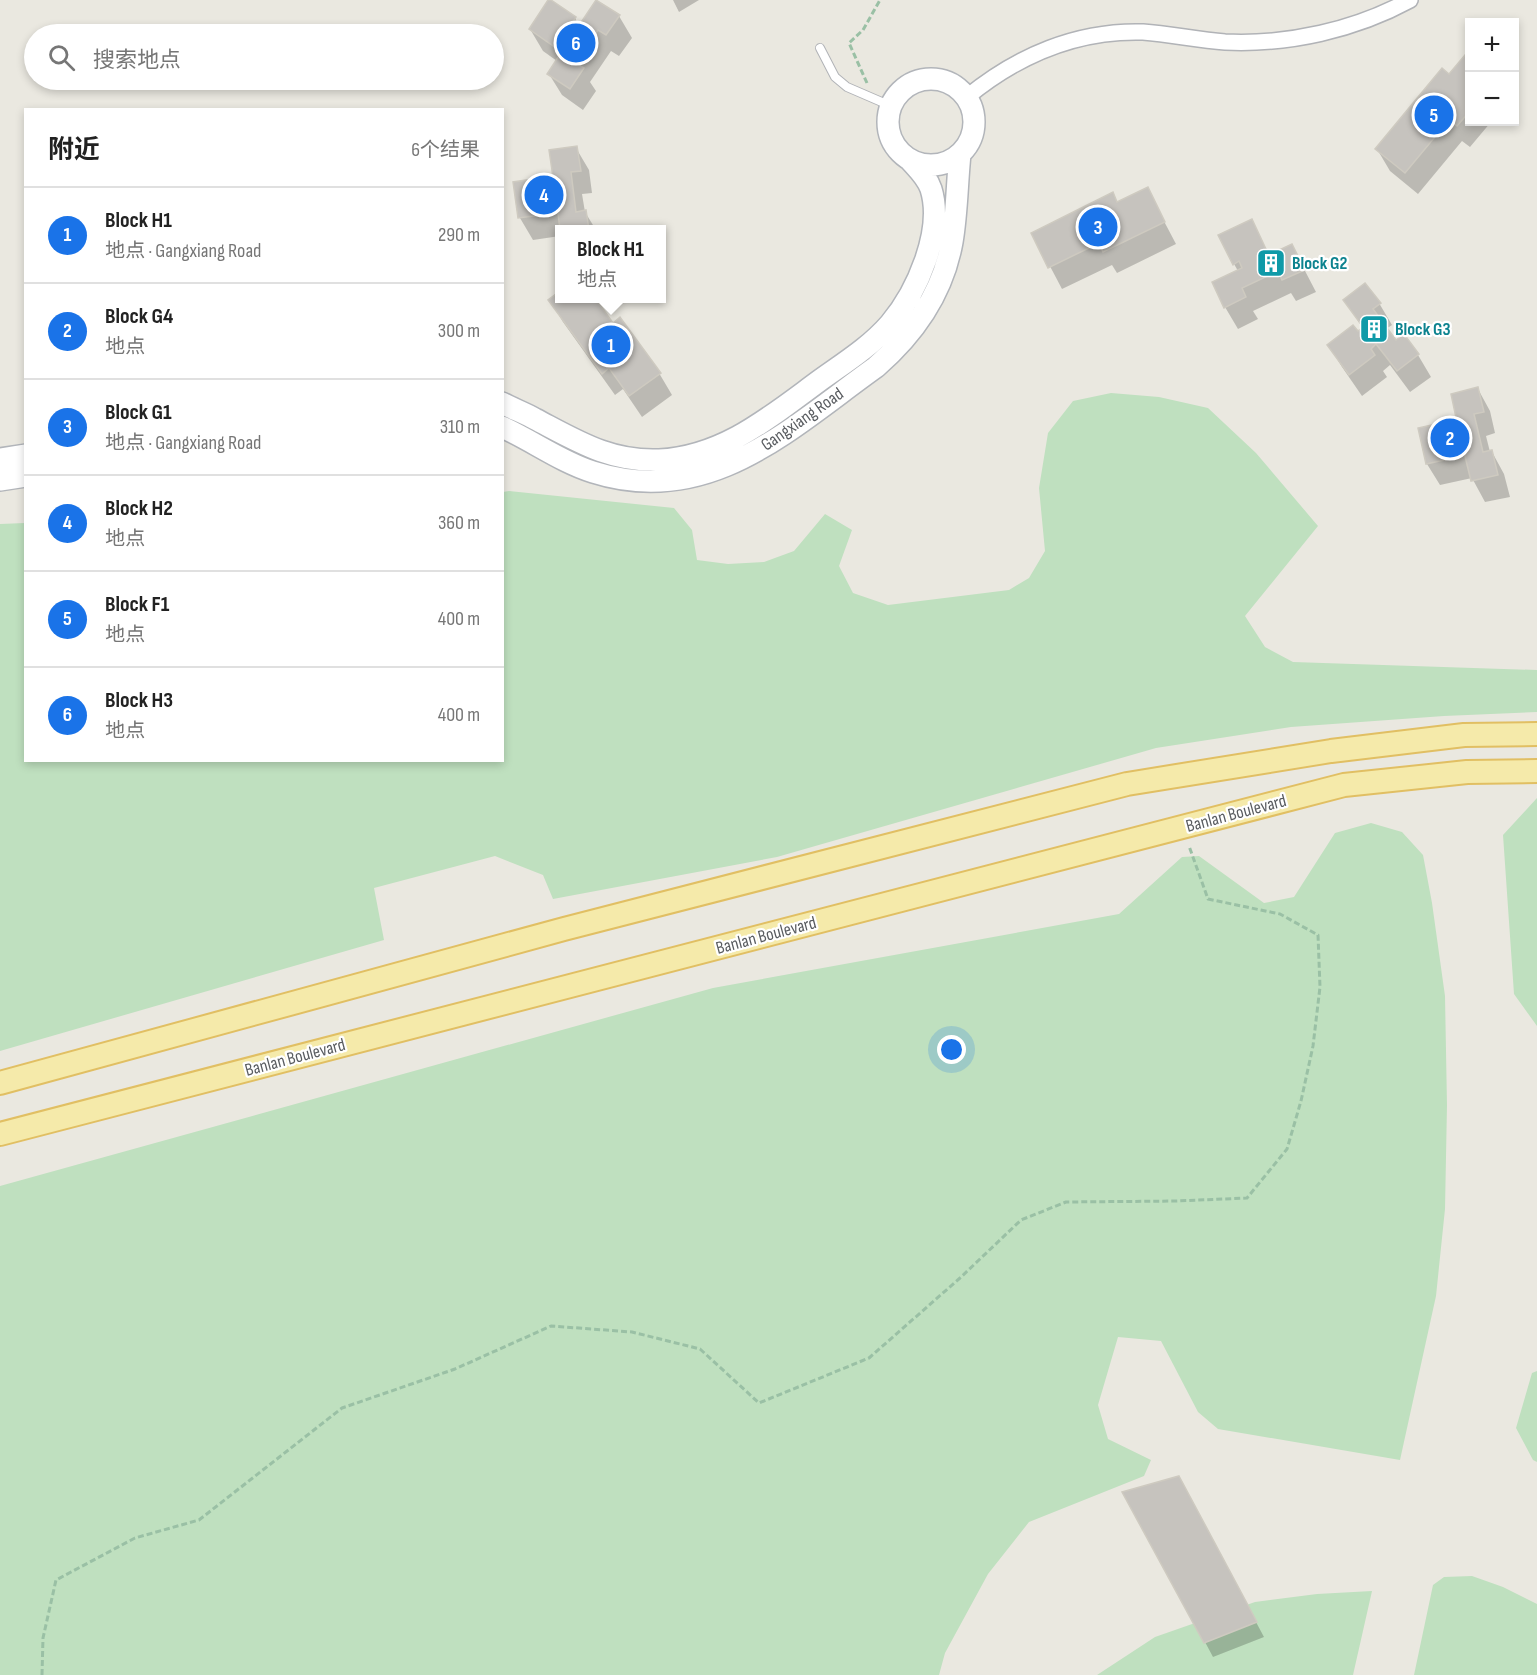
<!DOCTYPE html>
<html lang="zh">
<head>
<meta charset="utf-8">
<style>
  :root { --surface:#fff; --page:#f6f6f6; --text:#222; --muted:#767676; --line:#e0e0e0; --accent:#1a73e8 }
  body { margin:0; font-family:"Sofia Sans Condensed","Noto Sans SC",sans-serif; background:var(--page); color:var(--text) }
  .controls { position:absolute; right:18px; top:18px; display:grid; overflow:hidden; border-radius:0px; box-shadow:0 3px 9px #0003 }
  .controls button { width:54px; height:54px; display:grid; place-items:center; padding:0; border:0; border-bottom:2px solid var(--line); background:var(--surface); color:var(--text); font:30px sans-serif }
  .you { position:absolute; left:952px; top:1050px; width:21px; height:21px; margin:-15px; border:4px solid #fff; border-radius:50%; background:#1a73e8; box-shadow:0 0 0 9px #1a73e833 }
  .badge { display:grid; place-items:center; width:39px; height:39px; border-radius:50%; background:var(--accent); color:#fff; font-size:20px; font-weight:700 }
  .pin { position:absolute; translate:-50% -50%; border:3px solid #fff; box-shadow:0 2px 6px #0006 }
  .popup { position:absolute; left:555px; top:225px; width:111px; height:78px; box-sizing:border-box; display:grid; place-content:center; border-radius:0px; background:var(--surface); filter:drop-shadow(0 2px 4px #0005); font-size:20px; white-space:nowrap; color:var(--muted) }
  .popup b { font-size:22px; color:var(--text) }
  .popup::after { content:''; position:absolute; left:50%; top:100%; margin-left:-12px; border:12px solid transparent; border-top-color:var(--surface) }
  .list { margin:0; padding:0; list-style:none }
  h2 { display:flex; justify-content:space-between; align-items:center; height:78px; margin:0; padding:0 24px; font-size:26px }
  h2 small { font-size:20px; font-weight:400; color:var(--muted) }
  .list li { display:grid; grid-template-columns:39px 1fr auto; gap:18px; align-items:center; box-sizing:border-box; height:96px; padding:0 24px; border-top:2px solid var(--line) }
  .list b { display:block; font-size:22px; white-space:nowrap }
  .list p { margin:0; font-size:20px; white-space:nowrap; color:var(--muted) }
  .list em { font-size:20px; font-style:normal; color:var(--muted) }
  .icon { flex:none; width:33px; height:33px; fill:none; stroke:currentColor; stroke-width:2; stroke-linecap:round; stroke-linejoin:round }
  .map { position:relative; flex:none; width:1537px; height:1675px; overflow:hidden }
  .search { position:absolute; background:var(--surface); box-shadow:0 3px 9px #0003; left:24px; top:24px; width:480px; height:66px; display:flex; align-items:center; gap:15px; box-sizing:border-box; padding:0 21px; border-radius:33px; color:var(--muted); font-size:22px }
  .panel { position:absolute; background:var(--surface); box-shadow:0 3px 9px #0003; left:24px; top:108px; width:480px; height:654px; border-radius:0px }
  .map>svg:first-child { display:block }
</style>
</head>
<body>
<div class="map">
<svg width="1537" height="1675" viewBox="0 0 1537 1675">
  <rect width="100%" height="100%" fill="#eae8e0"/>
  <path fill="#bfe0bf" d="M1111,393L1159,397L1208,408L1256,453L1318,526L1245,616L1265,647L1293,662L1537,670V712L1444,716L1291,727L1156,748L777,857L553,899L543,875L495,856L374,888L384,940L0,1051V524L25,523L26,760H502L503,492L509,491L674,508L692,530L697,560L728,564L764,562L794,551L825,514L852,530L839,566L853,593L888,605L1009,590L1029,578L1045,551L1039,488L1048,433L1073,401Z
    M1537,798V1026L1514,994L1503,835Z
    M1371,823L1402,832L1423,855L1432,903L1445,996L1447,1105L1445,1209L1436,1296L1400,1460L1218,1429L1198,1412L1161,1341L1118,1337L1098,1405L1108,1439L1151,1460L1144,1476L1029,1522L988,1574L945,1653L939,1675H0V1186L713,988L1119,914L1182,857L1199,856L1264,903L1294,897L1335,833Z
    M1537,1371V1462L1533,1460L1516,1428L1532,1373Z
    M1472,1576L1503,1587L1537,1604V1675H1414L1433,1585L1444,1577Z
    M1372,1591L1353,1675H1097L1155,1637L1255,1602L1317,1594Z"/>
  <path fill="#0003" d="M673,0H699L679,12Z
    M619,16L632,38L619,56L611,51L590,82L596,91L583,110L562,95L549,74L557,61L543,51L530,29L575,18L580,27Z
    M1470,51V122H1491L1470,147L1462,141L1418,194L1390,171L1377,149L1449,76Z
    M576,148L589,170L592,193L582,194L585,212L596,230H560V236L533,240L520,218L545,179L549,186L556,185Z
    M1147,189L1176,244L1117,273L1112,265L1062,289L1033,234L1118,203Z
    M1251,221L1270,256L1292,246L1316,292L1296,301L1291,293L1253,311L1258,319L1238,329L1225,307L1238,271L1234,264Z
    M560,293V298L612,325L659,373L672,395L642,417L623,389L615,395L563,322L550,300Z
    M1345,300L1379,303L1392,325L1386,329L1396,342L1404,336L1418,355L1431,377L1410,392L1390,365L1383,371L1387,377L1362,396L1342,367L1329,346L1363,329Z
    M1478,389L1490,411L1495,433L1486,436L1490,452H1492L1504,474L1510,497L1485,502L1472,478L1440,485L1427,464L1449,423L1453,429L1460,428Z
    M1187,1493L1264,1637L1213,1657L1205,1642Z"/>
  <path fill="#c6c3be" stroke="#cecac0" stroke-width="1.5" d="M548,0H551L576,17L572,23L578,27L596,0L620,15L606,35L598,30L576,63L584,68L570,89L547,74L566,45L560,41L556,48L529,29Z
    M1470,49V111L1457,126L1449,120L1405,173L1375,149L1442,68L1449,74Z
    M577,146L581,171L571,172L576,212L586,210L589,230H560L557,205L550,206L551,214L518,218L513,182L546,177L547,185L554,184L549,150Z
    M1148,187L1165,222L1103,252L1099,243L1048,268L1031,233L1113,192L1117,202Z
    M1252,219L1266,249L1259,252L1262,258L1292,244L1305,270L1282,280L1278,271L1242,288L1246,297L1224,308L1212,282L1242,268L1239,261L1233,265L1218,235Z
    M1365,283L1381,303L1373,309L1396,340L1404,334L1419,354L1397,371L1376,344L1371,349L1375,355L1349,375L1327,345L1353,325L1358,331L1363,327L1343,300Z
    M560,291V298H595L613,323L620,317L661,373L629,396L609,368L602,374L548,300Z
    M1478,387L1484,412L1474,414L1483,452L1492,450L1498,475L1471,481L1463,448L1456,449L1458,457L1426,464L1418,428L1450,421L1452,428L1458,427L1451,394Z
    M1179,1476L1257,1622L1204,1643L1122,1492Z"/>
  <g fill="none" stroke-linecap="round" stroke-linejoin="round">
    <g stroke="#b1b3b7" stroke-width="10">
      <path id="lane" d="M820,48L835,77L847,87L891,106"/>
    </g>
    <g stroke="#b1b3b7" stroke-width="18">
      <path id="street" d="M967,97C1017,56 1077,30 1143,32C1171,34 1197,40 1225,42C1288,45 1355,30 1410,0"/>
    </g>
    <g stroke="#b2b5ba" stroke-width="24">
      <path id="secondary" d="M888 122a43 43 0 1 1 86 0a43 43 0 1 1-86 0Z
        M502,403C513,409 525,413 535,419C577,441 610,462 659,460C723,457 770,417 819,381C844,363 870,347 890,324C917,292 944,231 931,189C927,177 918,169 910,160
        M502,427C533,441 561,462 593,472C709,509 789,429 876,367C914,334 943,292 952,242C957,213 957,183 960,154
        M0,459L26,455
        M0,480L26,476"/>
    </g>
    <g stroke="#e1bf63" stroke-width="26">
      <path id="primary" d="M0,1083L564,929L1127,784L1331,751L1464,735L1537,734
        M0,1134L1344,785L1467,772L1537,771"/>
    </g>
    <path stroke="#9ac0a5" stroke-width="3" stroke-dasharray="6 3" stroke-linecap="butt" d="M867,83L849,43L863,30L880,0
      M42,1675L43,1638L56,1580L135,1538L199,1520L342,1408L455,1369L551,1326L632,1332L700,1349L759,1403L869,1358L960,1278L1021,1220L1066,1202L1177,1201L1247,1198L1287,1149L1301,1101L1313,1046L1320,987L1318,935L1280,914L1208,899L1189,846"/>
    <use href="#lane" stroke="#fff" stroke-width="8"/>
    <use href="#street" stroke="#fff" stroke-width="15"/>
    <use href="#secondary" stroke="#fff" stroke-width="21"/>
    <use href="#primary" stroke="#f5eaaa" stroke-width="22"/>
  </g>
  <defs>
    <g id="building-square" transform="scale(1.5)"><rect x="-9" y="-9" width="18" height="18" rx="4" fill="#0f9aa8" stroke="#fff"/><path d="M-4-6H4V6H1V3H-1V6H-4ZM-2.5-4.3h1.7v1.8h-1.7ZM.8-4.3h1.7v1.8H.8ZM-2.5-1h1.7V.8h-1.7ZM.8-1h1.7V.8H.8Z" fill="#fff"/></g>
  </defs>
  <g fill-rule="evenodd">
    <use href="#building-square" x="1271" y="263"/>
    <use href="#building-square" x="1374" y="329"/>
  </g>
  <g text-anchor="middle" stroke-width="4.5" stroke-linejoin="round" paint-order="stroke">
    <g font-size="18" font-weight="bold" fill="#0d838f" stroke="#fff" text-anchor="start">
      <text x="1292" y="269">Block G2</text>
      <text x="1395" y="335">Block G3</text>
    </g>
    <g font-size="18" fill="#595c60" stroke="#fff">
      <text transform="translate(802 419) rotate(-35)" y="6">Gangxiang Road</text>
      <text transform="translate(1236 813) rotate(-15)" y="6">Banlan Boulevard</text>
      <text transform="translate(766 935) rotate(-15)" y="6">Banlan Boulevard</text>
      <text transform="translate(295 1057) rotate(-15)" y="6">Banlan Boulevard</text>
    </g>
  </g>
</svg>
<div class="controls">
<button>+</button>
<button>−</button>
</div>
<div class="you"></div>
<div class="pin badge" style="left:611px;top:345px">1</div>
<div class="popup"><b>Block H1</b>地点</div>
<div class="pin badge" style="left:1450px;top:438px">2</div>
<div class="pin badge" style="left:1098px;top:227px">3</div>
<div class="pin badge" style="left:544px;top:195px">4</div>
<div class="pin badge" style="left:1434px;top:115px">5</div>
<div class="pin badge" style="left:576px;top:43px">6</div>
<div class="search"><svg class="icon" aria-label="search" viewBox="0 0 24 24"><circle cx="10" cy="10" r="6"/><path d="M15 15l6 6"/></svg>搜索地点</div>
<section class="panel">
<h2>附近<small>6个结果</small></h2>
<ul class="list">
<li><span class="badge">1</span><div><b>Block H1</b><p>地点 · Gangxiang Road</p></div><em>290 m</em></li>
<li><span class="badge">2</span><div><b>Block G4</b><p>地点</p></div><em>300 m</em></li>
<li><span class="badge">3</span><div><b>Block G1</b><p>地点 · Gangxiang Road</p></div><em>310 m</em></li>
<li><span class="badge">4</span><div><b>Block H2</b><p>地点</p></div><em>360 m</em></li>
<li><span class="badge">5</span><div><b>Block F1</b><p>地点</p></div><em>400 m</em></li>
<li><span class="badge">6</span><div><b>Block H3</b><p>地点</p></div><em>400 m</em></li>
</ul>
</section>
</div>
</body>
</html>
